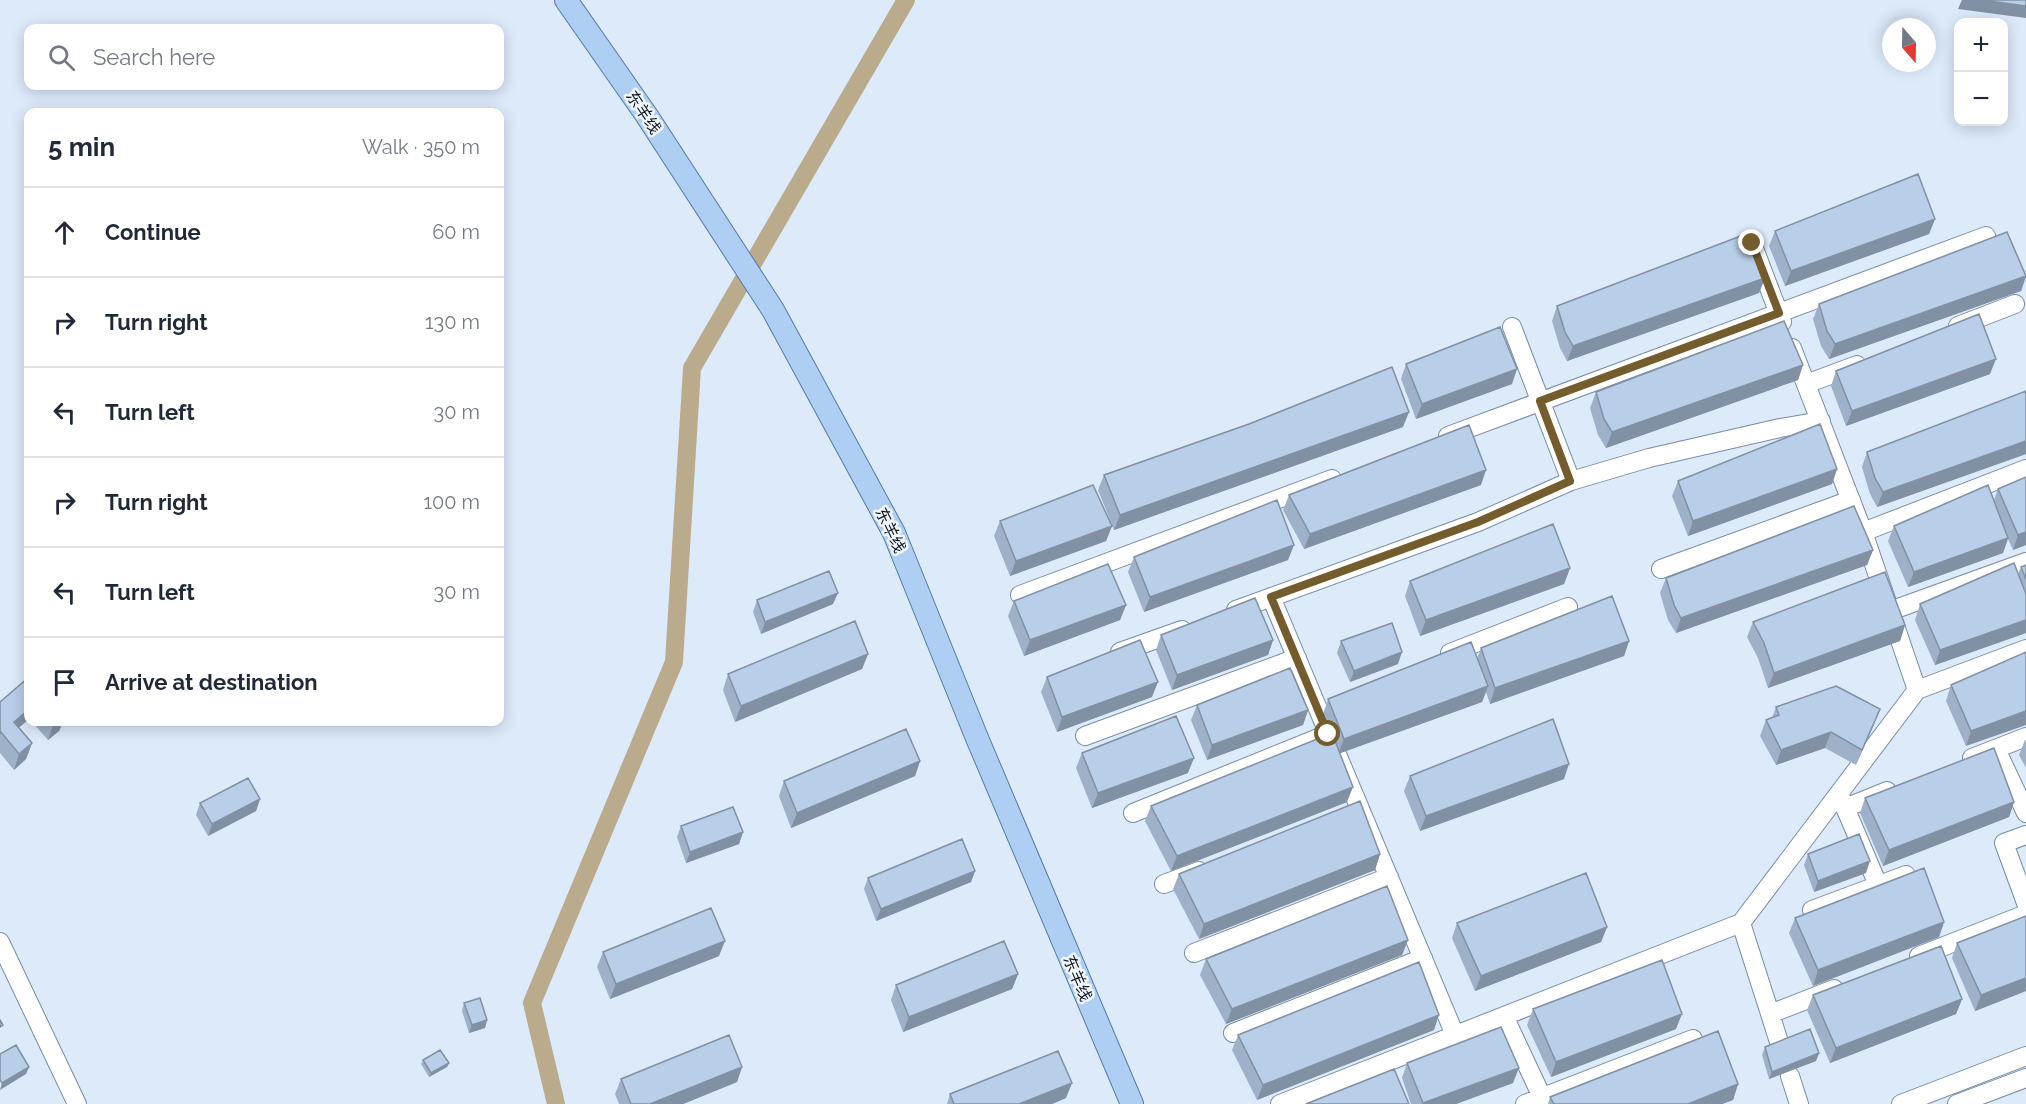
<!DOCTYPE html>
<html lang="en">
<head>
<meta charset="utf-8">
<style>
  :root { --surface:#fff; --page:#f6f6f7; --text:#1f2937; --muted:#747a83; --line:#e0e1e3 }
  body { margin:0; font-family:Raleway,"Noto Sans SC",sans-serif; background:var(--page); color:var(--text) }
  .controls { position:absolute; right:18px; top:18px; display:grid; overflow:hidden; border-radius:12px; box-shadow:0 3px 15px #0003 }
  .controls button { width:54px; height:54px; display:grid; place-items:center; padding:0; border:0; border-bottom:2px solid var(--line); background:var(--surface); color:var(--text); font:30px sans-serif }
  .compass { position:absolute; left:1882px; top:18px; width:54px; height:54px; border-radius:50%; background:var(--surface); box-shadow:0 3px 15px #0003; rotate:160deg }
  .stop { position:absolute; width:18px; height:18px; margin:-14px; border:4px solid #745c2c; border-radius:50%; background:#fff }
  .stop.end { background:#745c2c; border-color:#fff; box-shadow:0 2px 6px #0008 }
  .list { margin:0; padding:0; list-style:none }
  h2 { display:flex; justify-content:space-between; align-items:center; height:78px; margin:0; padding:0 24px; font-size:26px }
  h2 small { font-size:20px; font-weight:400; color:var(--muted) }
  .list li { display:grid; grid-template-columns:39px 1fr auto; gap:18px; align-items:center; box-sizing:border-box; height:90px; padding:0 24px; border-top:2px solid var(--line) }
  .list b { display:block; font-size:22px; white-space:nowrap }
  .list em { font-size:20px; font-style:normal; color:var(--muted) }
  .icon { flex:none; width:33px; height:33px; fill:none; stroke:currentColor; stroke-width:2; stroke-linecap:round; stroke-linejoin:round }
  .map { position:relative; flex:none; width:2026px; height:1104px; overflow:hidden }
  .search { position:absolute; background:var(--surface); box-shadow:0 3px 15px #0003; left:24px; top:24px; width:480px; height:66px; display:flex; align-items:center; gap:15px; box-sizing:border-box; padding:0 21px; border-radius:12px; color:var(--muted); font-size:22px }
  .panel { position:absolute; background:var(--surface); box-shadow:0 3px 15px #0003; left:24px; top:108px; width:480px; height:618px; border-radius:12px }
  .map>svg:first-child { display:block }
</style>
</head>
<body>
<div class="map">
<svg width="2026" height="1104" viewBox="0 0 2026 1104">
  <rect width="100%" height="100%" fill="#dceafa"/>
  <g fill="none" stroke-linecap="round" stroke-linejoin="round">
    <path stroke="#bbab8d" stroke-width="18" d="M556,1104L532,1003L674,662L692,368L906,0"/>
    <g stroke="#778ca5" stroke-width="20">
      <path id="minor" d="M1752,243L1782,322
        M1958,326L2015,304
        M1512,327L1571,481
        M1806,384L1857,365
        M1448,436L1986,236
        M1863,532L2026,469
        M1661,569L1851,500
        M1020,595L1332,479
        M1271,597L1455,1035
        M1236,610L1478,522L1571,481L1649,458L1780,428L1821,421
        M1890,611L2026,562
        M1120,652L1182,630
        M1450,653L1568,607
        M1917,690L2026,649
        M1085,736L1297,658
        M1996,749L2026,813
        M1972,758L2026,737
        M1841,798L1878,885
        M1845,808L1887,791
        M1133,813L1328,734
        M2026,835L2004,843L2026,903
        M1164,884L1199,871
        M1812,910L1906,875
        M0,942L77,1104
        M1194,953L1389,877
        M1919,956L2026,914
        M1770,1014L1834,989
        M1504,1016L1542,1097
        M1233,1033L1423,958
        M1779,1042L1741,923L1917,690L1863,532L1792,348
        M1790,1076L1799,1104
        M1280,1104L1741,923
        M1525,1104L1693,1039
        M1901,1104L2026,1056
        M1957,1104L2026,1078"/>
    </g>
    <g stroke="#557aa6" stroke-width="24">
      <path id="major" d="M566,0L647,116L773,310L894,533L977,738L1132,1104"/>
    </g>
    <use href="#minor" stroke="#fff" stroke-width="18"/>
    <use href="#major" stroke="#afcef4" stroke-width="22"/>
  </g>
  <path fill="#9eb1c8" d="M1935,219L1929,234L1785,286L1769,246L1775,231Z
    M2026,277L2021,291L1829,359L1821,346L1813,319L1819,304Z
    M1765,278L1759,293L1567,361L1560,348L1552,321L1557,306Z
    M1406,364L1512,384L1416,419L1401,379Z
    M1803,365L1798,380L1606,448L1598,435L1590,408L1596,392Z
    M1836,371L1990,374L1846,426L1831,386Z
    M2026,391V454L1877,507L1870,494L1862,467L1867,452Z
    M1403,427L1114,530L1098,490L1104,475Z
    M1837,469L1832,484L1688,536L1672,496L1678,481Z
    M1481,485L1304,549L1283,510L1289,495Z
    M1998,489L2026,545L2013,550L2008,539L2003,553L1908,587L1888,541L1894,526L1994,500Z
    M1000,521L1112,526L1106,541L1010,576L994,536Z
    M1873,550L1867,565L1676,633L1668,620L1660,593L1666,578Z
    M1134,557L1288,560L1144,612L1128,572Z
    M2026,565V633L1935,665L1915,620L1920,604L2018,574L2021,567Z
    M1570,568L1564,584L1420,636L1405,596L1410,581Z
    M757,600L833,604L761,634L753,612Z
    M1014,601L1126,605L1120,620L1024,656L1008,616Z
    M1753,622L1905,625L1900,641L1768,688L1758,658L1747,637Z
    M1161,635L1273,640L1268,655L1172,690L1156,650Z
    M1341,641L1398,664L1350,682L1337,653Z
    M1629,641L1624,656L1490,704L1486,692L1482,702L1340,753L1347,802L1171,871L1145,821L1151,806L1331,734L1323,714L1328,699L1477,659L1481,648Z
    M2026,652L1966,746L1946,701L1951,685Z
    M868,654L862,669L735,722L723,690L728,674Z
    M1047,677L1152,697L1057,732L1041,692Z
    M0,702L19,728L32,743L26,759L14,770L0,753Z
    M1197,705L1308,710L1303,725L1207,760L1191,720Z
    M1776,707L1874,724L1856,765L1825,748L1776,765L1760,736L1766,720L1772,718Z
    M32,722H63L59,731L48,740Z
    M2025,740H2026V768L2019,755Z
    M1082,753L1188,773L1092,808L1076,768Z
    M920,761L915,776L791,828L779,796L784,781Z
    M1410,776L1564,779L1420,831L1404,791Z
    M1865,798L2014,802L2009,817L1883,866L1860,813Z
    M260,799L256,811L208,836L196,815L200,803Z
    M681,826L743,832L739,844L686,863L677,837Z
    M1380,854L1375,870L1199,939L1173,889L1179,874Z
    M1808,854L1866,873L1814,892L1804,865Z
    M975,871L971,882L876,921L864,889L868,878Z
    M2026,916V991L1975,1011L1952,958L1957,943Z
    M1795,918L1944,922L1939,937L1813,986L1789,933Z
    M1457,923L1607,927L1601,942L1475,991L1452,938Z
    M1408,940L1402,955L1226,1024L1200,975L1206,959Z
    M603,952L719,956L610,999L597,967Z
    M1018,974L1012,989L903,1032L891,1000L896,985Z
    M1813,995L1962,999L1956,1014L1830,1063L1807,1010Z
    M464,1003L487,1020L485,1028L469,1033L462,1011Z
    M1533,1009L1676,1029L1551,1077L1527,1025Z
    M1434,1030L1257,1100L1232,1050L1238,1035Z
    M1765,1047L1819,1053L1816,1061L1769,1079L1762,1055Z
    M423,1060L449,1063L447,1067L429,1077L421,1064Z
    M1407,1063L1513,1083L1456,1104H1411L1402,1078Z
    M742,1067L737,1082L683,1104H619L615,1094L621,1079Z
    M1738,1084L1733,1100L1722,1104H1548L1550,1097Z
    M950,1094L1066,1098L1052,1104H947Z"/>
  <path fill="#8190a3" d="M1962,0H1982L2026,6V18L1958,9Z
    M1935,219L1929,234L1785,286L1791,271Z
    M2026,276L2021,291L1829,359L1835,344Z
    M1765,278L1759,293L1567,361L1573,346Z
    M1996,359L1990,374L1846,426L1852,411Z
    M1803,365L1798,380L1606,448L1612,432Z
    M1517,369L1512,384L1416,419L1422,404Z
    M1409,412L1403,427L1114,530L1120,515Z
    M2026,441V454L1877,507L1883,492Z
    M1837,469L1832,484L1688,536L1693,521Z
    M1486,470L1481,485L1304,549L1310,534Z
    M1112,526L1106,541L1010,576L1016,561Z
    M2026,532V545L2013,550L2018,535Z
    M2008,538L2003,553L1908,587L1914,572Z
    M1294,545L1288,560L1144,612L1150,597Z
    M1873,550L1867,565L1676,633L1681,618Z
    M1570,568L1564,584L1420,636L1426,620Z
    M838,593L833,604L761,634L765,622Z
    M1126,605L1120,620L1024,656L1030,640Z
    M2026,620V633L1935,665L1940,650Z
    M1905,625L1900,641L1768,688L1774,673Z
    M1273,640L1268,655L1172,690L1177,675Z
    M1629,641L1624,656L1490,704L1495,688Z
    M1402,652L1398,664L1350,682L1354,671Z
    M868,654L862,669L735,722L741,706Z
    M1158,682L1152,697L1057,732L1062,717Z
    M1488,686L1482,702L1338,754L1344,739Z
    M1880,709L1874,724L1856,765L1862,750Z
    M28,710V720L8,737L14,722Z
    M1308,710L1303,725L1207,760L1212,745Z
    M2026,711V725L1966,746L1971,731Z
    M57,722H63L59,731L48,740L53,725Z
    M1831,732L1825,748L1776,765L1781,750Z
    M32,743L26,759L14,770L19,754Z
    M1194,758L1188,773L1092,808L1098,793Z
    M920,761L915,776L791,828L797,813Z
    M1569,764L1564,779L1420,831L1426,816Z
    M1353,787L1347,802L1171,871L1177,856Z
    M260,799L256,811L208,836L212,824Z
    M2014,802L2009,817L1883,866L1889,850Z
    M743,832L739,844L686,863L690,852Z
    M1380,854L1375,870L1199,939L1204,924Z
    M1870,861L1866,873L1814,892L1818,881Z
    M975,871L971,882L876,921L881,909Z
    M1944,922L1939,937L1813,986L1818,970Z
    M1607,927L1601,942L1475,991L1481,976Z
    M1408,940L1402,955L1226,1024L1232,1009Z
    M725,941L719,956L610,999L616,984Z
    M1018,974L1012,989L903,1032L909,1017Z
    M2026,978V991L1975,1011L1981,995Z
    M1962,999L1956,1014L1830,1063L1836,1048Z
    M1682,1014L1676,1029L1551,1077L1556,1062Z
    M1439,1015L1434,1030L1257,1100L1263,1085Z
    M487,1020L485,1028L469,1033L472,1025Z
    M1819,1053L1816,1061L1769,1079L1772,1072Z
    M449,1063L447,1067L429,1077L431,1073Z
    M29,1067L26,1074L0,1090L2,1083Z
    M742,1067L737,1082L683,1104H650Z
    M1519,1068L1513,1083L1456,1104H1422Z
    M1072,1083L1066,1098L1052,1104H1019Z
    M1738,1084L1733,1100L1722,1104H1688Z"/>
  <path fill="#b8cee9" stroke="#8190a3" stroke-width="1.5" d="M1982,0H2026V6Z
    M1918,174L1935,219L1791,271L1775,231Z
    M2007,232L2026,276L1835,344L1827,331L1819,304Z
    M1746,234L1765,278L1573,346L1565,332L1557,306Z
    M1979,314L1996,359L1852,411L1836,371Z
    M1784,321L1803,365L1612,432L1604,419L1596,392Z
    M1500,327L1517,369L1422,404L1406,364Z
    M1392,367L1409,412L1120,515L1104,475L1249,424Z
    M2026,391V441L1883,492L1875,478L1867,452Z
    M1820,424L1837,469L1693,521L1678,481Z
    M1469,425L1486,470L1310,534L1289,495Z
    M2026,477V532L2018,535L1998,489Z
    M1093,485L1112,526L1016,561L1000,521Z
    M1988,485L2008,538L1914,572L1894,526Z
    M1277,500L1294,545L1150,597L1134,557Z
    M1854,506L1873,550L1681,618L1674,605L1666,578Z
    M1553,524L1570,568L1426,620L1410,581Z
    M2014,563L2026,594V620L1940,650L1920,604Z
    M1108,564L1126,605L1030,640L1014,601Z
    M2026,565V579L2021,567Z
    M829,571L838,593L765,622L757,600Z
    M1885,572L1905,625L1774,673L1764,643L1753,622Z
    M1612,596L1629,641L1495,688L1481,648Z
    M1255,598L1273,640L1177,675L1161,635Z
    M855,621L868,654L741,706L728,674Z
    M1392,623L1402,652L1354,671L1341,641Z
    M1140,640L1158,682L1062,717L1047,677Z
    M1471,642L1488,686L1344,739L1328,699Z
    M2026,652V711L1971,731L1951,685Z
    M1290,668L1308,710L1212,745L1197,705Z
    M28,678V710L14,722L32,743L19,754L1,732L0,733V702Z
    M1836,686L1880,709L1862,750L1831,732L1781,750L1766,720L1779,715L1776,707Z
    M1176,716L1194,758L1098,793L1082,753Z
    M1553,719L1569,764L1426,816L1410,776Z
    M906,729L920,761L797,813L784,781Z
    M1332,733L1353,787L1177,856L1151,806Z
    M1994,748L2014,802L1889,850L1865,798Z
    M248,778L260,799L212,824L200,803Z
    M1360,801L1380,854L1204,924L1179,874Z
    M733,807L743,832L690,852L681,826Z
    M1859,834L1870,861L1818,881L1808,854Z
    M962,839L975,871L881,909L868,878Z
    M1924,868L1944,922L1818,970L1795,918Z
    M1586,873L1607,927L1481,976L1457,923Z
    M1387,886L1408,940L1232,1009L1206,959Z
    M711,908L725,941L616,984L603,952Z
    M2026,916V978L1981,995L1957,943Z
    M1004,941L1018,974L909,1017L896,985Z
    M1941,946L1962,999L1836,1048L1813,995Z
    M1662,960L1682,1014L1556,1062L1533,1009Z
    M1419,962L1439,1015L1263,1085L1238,1035Z
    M480,998L487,1020L472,1025L464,1003Z
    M0,1020L3,1025L0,1027Z
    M1501,1027L1519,1068L1423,1103L1407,1063Z
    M1810,1029L1819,1053L1772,1072L1765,1047Z
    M1718,1031L1738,1084L1688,1104H1554L1550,1097Z
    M729,1035L742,1067L650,1104H631L621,1079Z
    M16,1045L29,1067L2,1083L0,1080V1054Z
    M440,1050L449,1063L431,1073L423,1060Z
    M1058,1051L1072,1083L1019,1104H954L950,1094Z
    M1394,1069L1409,1104H1306Z"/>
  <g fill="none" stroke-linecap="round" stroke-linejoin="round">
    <path stroke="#745c2c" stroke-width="8" d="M1328,734L1271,597L1478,522L1570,481L1540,401L1779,313L1752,243"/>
  </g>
  <g text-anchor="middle" stroke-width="5" stroke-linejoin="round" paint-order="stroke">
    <g font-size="16" fill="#111923" stroke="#f1f6fc">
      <text transform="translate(644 112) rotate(56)" y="6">东羊线</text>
      <text transform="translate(891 530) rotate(64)" y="6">东羊线</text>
      <text transform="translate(1078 978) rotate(67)" y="6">东羊线</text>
    </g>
  </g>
</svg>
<div class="controls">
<button>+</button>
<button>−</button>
</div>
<svg class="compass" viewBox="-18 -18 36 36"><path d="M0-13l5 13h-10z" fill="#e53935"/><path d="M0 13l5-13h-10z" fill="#747a83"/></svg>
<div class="stop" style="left:1328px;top:734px"></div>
<div class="stop end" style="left:1752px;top:243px"></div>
<div class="search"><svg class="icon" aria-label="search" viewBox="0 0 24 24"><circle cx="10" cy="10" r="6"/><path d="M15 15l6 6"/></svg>Search here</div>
<section class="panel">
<h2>5 min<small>Walk · 350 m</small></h2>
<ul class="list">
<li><svg class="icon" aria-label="ahead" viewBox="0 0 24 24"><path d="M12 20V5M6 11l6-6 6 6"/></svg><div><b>Continue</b></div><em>60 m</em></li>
<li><svg class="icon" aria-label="right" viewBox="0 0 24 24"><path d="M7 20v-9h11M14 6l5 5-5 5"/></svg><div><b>Turn right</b></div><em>130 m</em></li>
<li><svg class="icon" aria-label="left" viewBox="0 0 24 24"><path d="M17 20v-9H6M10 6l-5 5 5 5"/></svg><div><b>Turn left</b></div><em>30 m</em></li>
<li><svg class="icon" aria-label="right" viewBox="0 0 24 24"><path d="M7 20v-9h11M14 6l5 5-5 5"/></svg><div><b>Turn right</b></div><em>100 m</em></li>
<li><svg class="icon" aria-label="left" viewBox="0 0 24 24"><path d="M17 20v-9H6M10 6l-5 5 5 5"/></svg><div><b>Turn left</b></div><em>30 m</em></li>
<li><svg class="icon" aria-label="arrive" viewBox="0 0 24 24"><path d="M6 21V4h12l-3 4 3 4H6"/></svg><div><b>Arrive at destination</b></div></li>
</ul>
</section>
</div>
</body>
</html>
